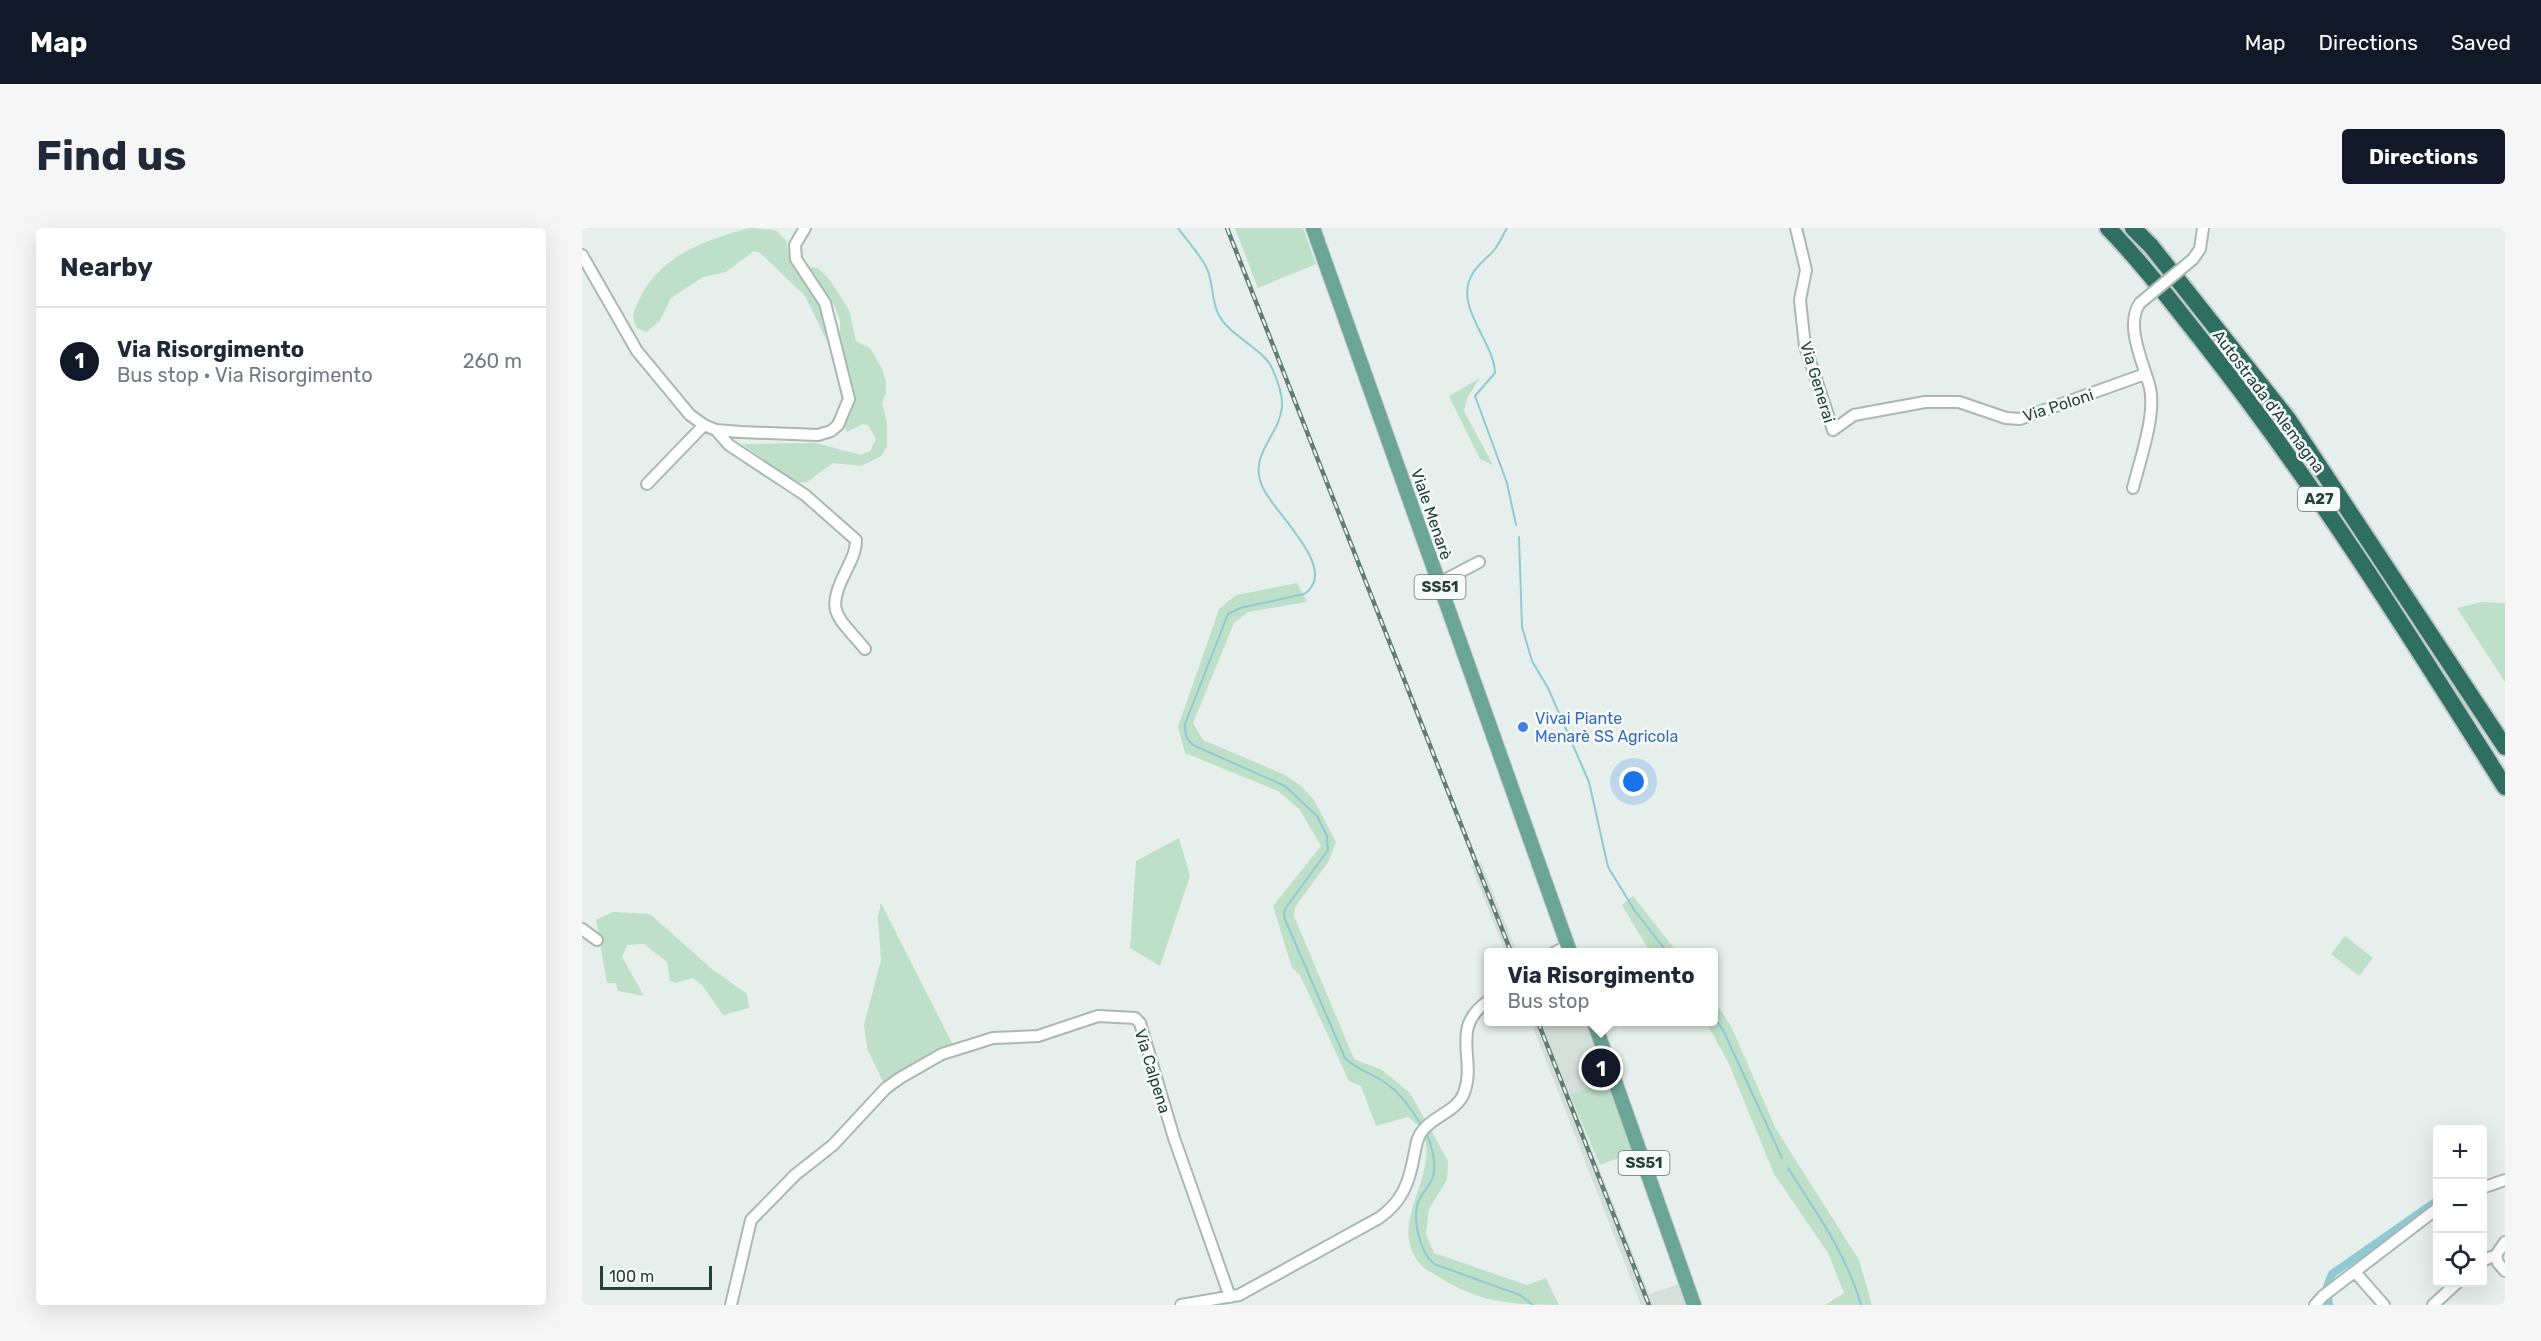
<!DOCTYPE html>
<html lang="en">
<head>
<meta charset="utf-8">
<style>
  :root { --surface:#fff; --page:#f6f6f7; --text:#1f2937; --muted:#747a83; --line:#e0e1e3; --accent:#111827 }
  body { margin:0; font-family:Rubik,sans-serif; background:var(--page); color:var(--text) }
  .controls { position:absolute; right:18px; bottom:18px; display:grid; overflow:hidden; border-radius:6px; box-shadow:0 6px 24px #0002 }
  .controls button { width:54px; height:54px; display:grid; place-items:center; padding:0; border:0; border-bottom:2px solid var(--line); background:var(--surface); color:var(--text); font:30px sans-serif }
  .scale { position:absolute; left:18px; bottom:15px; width:112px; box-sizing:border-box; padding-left:6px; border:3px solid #24423a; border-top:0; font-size:16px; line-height:21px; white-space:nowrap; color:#24423a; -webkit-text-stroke:4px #f7fbf9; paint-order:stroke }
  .you { position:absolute; left:1052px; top:554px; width:21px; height:21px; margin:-15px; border:4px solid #fff; border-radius:50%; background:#1a73e8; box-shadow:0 0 0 9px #1a73e833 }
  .badge { display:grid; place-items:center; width:39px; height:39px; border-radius:50%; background:var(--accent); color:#fff; font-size:20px; font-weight:700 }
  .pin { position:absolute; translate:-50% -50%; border:3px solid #fff; box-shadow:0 2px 6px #0006 }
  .popup { position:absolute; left:902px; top:720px; width:234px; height:78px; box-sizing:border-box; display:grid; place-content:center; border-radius:6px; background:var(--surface); filter:drop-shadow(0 2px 4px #0005); font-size:20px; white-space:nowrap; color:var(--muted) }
  .popup b { font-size:22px; color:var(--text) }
  .popup::after { content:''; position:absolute; left:50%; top:100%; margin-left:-12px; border:12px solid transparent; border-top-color:var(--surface) }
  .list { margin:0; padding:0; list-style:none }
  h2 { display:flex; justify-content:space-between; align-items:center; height:78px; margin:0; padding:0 24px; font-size:26px }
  h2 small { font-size:20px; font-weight:400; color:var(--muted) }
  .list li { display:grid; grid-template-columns:39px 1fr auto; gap:18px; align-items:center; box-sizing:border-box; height:108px; padding:0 24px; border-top:2px solid var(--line) }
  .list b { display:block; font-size:22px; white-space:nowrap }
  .list p { margin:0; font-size:20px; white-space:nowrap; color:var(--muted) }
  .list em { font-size:20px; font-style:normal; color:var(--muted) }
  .icon { flex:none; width:33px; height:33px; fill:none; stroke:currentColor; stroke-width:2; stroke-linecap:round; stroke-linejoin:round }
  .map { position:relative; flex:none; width:1923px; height:1077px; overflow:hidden; border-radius:6px }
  header { display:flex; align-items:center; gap:36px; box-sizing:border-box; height:84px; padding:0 30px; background:var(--accent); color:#fff }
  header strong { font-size:28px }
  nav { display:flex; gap:33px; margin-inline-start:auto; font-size:21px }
  .intro { display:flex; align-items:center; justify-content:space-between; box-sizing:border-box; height:144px; padding:0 36px }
  h1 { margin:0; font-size:42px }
  .button { padding:15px 27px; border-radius:6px; background:var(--accent); color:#fff; font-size:21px; font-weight:700 }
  main { display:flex; gap:36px; padding:0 36px }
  aside { flex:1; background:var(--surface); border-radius:6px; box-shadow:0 6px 24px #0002 }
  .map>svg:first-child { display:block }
</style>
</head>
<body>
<header>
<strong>Map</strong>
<nav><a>Map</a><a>Directions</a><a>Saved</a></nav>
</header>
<div class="intro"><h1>Find us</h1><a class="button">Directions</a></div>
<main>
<aside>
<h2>Nearby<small></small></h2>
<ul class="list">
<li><span class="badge">1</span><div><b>Via Risorgimento</b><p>Bus stop · Via Risorgimento</p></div><em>260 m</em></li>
</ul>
</aside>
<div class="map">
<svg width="1923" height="1077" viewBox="0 0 1923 1077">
  <rect width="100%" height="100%" fill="#e6efeb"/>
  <path fill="#d4dfda" d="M899,634L935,724H923L889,637Z
    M949,794H1012L1032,849L988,867L1067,1066L1104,1054L1112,1077H1059Z"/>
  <path fill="#bfe0c8" d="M168,0L193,2L204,12L206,24L240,79L251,116L246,115L223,68L177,24L172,23L144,44L121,49L89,70L78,93L64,104L55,100C49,90 51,84 56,74C75,29 124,11 168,0Z
    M653,0H721L734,36L676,60Z
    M230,39L236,40L248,52L267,82L274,113L288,120L300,141L304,154V165L300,175L305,195V219L299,228L279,238L251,235L225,254L215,255L160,216L234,215L279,227L288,223L294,211L287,198L281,196L265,204L262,197L267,182L258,116V92L253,79L227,42Z
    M898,150L885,170L882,183L911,237L898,231L867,168Z
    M715,355L725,374L666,384L652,395L611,495L621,512L703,547L719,558L732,572L754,614L747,633L713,679L712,688L772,831L800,842L828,865L866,933L865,952L847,981L844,1006L852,1025L945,1057L964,1050L977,1077C936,1077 898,1075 862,1052C855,1047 845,1043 839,1037C803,997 858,948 841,905C839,899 831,893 826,889L794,898L779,858L767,853L718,747L710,740L691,678L739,618L718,582L696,563L603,525L596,499L637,381L654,367Z
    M1899,374L1923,375V454L1875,380Z
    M597,610L608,648L578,738L548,720L554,633Z
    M1051,668L1095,724H1068L1040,677Z
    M299,675L373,821L304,860L285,820L282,797L299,732L296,689Z
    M31,684L68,686L130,741L165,766L167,780L141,787L120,757L111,750L94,755L88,753L85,734L62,716L45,717L40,729L62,768L36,763L34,755H25L14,692Z
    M1763,708L1791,730L1777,748L1749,726Z
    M1132,773L1149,798L1194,901L1277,1032L1290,1077H1243L1262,1065L1246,1025L1192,946L1147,836L1124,794H1132Z
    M1032,849L1058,922L1018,937L988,867Z"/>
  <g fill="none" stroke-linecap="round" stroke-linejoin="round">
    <path stroke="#8ec9d4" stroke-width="2" d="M596,0C605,13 619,27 625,41C632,55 629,76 638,89C649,108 681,121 690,140C695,152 701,166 700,179C697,209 665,227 681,260C693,286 759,343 722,366L658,380L646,386L603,496C603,507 604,512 613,518L703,558L735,588L745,608L746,622L703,681L702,689L763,830C774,841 786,844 799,852C818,863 829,881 840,898
      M925,0C921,7 918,14 913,21C907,29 897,35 891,45C870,78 912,112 913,145L893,168L925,255L934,297
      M937,309L940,399L950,433L966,460L1007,554L1026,639L1053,683L1085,724
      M1132,789L1141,802L1200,930
      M843,903C849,914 855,936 851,948C849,956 841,964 837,972C829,990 838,1024 852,1036L938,1067L951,1077
      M1206,940C1234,984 1265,1027 1279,1077"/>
    <path stroke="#8ec9d4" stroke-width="8" d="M1747,1077L1745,1059L1750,1046L1856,972"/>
    <g stroke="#a8b8b2" stroke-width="14">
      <path id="minor" d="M1214,0L1224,42L1218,72L1223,118L1251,202L1272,187L1343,174H1377L1424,190L1438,191L1563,146
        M0,27L55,123L108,187L122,197L134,202L159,204L236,207L249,203L256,197L267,171L243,75L214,31L213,17L223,0
        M1611,31L1618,21L1621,0
        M134,202L147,217L223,267L274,312C274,324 269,332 264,343C242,385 256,388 283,421
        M65,256L122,197
        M1551,260C1558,232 1574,187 1568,160C1562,136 1542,97 1558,75
        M857,355L897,334
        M0,701L15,712
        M973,724L986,718
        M1900,960L1923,952
        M1914,1027L1916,1035L1923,1043
        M1900,1033L1914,1027L1923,1014
        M1773,1044L1802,1077
        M149,1077L169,992L213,947L251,917L304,860L318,850L360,826L411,810L456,808L516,788L553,790L558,795L592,910L648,1069
        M599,1077L657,1067L797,990C820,974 827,955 832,928C834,919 834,910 841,902C852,888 875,883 882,865C895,831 867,800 906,773
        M1733,1077L1741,1068L1856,980
        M1851,1077L1876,1054"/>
    </g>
    <g stroke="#c2cac8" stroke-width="16">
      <path id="major" d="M731,0L988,724
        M1012,794L1112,1077"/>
    </g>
    <g stroke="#c2cac8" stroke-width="20">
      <path id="highway" d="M1526,0C1561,36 1591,76 1622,115C1733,256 1828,408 1923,559
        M1551,0L1569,18L1706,191L1923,519"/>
    </g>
    <use href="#minor" stroke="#fff" stroke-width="10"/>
    <use href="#major" stroke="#6aa596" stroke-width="14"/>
    <use href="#highway" stroke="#2f6f62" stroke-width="16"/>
    <g stroke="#5f7d75" stroke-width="4.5">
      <path id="rail" d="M645,0L929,724
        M956,794L1067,1077"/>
    </g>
    <use href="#rail" stroke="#f7fbf9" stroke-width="2" stroke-dasharray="7" stroke-linecap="butt"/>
    <g stroke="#a8b8b2" stroke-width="14" stroke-linecap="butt">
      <path id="minor-bridge" d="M1558,75L1611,31"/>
    </g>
    <use href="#minor-bridge" stroke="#fff" stroke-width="10"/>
  </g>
  <circle fill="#3f7fe0" stroke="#f7fbf9" stroke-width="2" cx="941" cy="499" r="6"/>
  <g text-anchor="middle" stroke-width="5" stroke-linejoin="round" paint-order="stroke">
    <g fill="#f7fbf9" stroke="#637a73" stroke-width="1.5">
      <rect x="1716" y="259" width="42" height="24" rx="4.5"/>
      <rect x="832.5" y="347" width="51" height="24" rx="4.5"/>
      <rect x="1036.5" y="923" width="51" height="24" rx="4.5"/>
    </g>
    <g font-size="15" font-weight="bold" fill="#24423a">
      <text x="1737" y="276">A27</text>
      <text x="858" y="364">SS51</text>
      <text x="1062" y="940">SS51</text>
    </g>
    <g font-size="16" fill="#24423a" stroke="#f7fbf9">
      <text transform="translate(1236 154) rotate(73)" y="6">Via Generai</text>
      <text transform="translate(1687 173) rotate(53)" y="6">Autostrada d'Alemagna</text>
      <text transform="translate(1476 177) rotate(-18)" y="6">Via Poloni</text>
      <text transform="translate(850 286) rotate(71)" y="6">Viale Menarè</text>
      <text transform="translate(571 843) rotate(73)" y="6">Via Calpena</text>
    </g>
    <g font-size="16" fill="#366cbe" stroke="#f7fbf9" text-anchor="start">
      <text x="953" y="496">Vivai Piante<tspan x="953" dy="18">Menarè SS Agricola</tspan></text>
    </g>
  </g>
</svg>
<div class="controls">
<button>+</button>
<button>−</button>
<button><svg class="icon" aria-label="locate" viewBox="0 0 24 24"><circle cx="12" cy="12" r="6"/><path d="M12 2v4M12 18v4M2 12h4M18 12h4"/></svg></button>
</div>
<div class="scale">100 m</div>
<div class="you"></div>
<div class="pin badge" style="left:1019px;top:840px">1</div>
<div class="popup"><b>Via Risorgimento</b>Bus stop</div>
</div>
</main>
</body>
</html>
